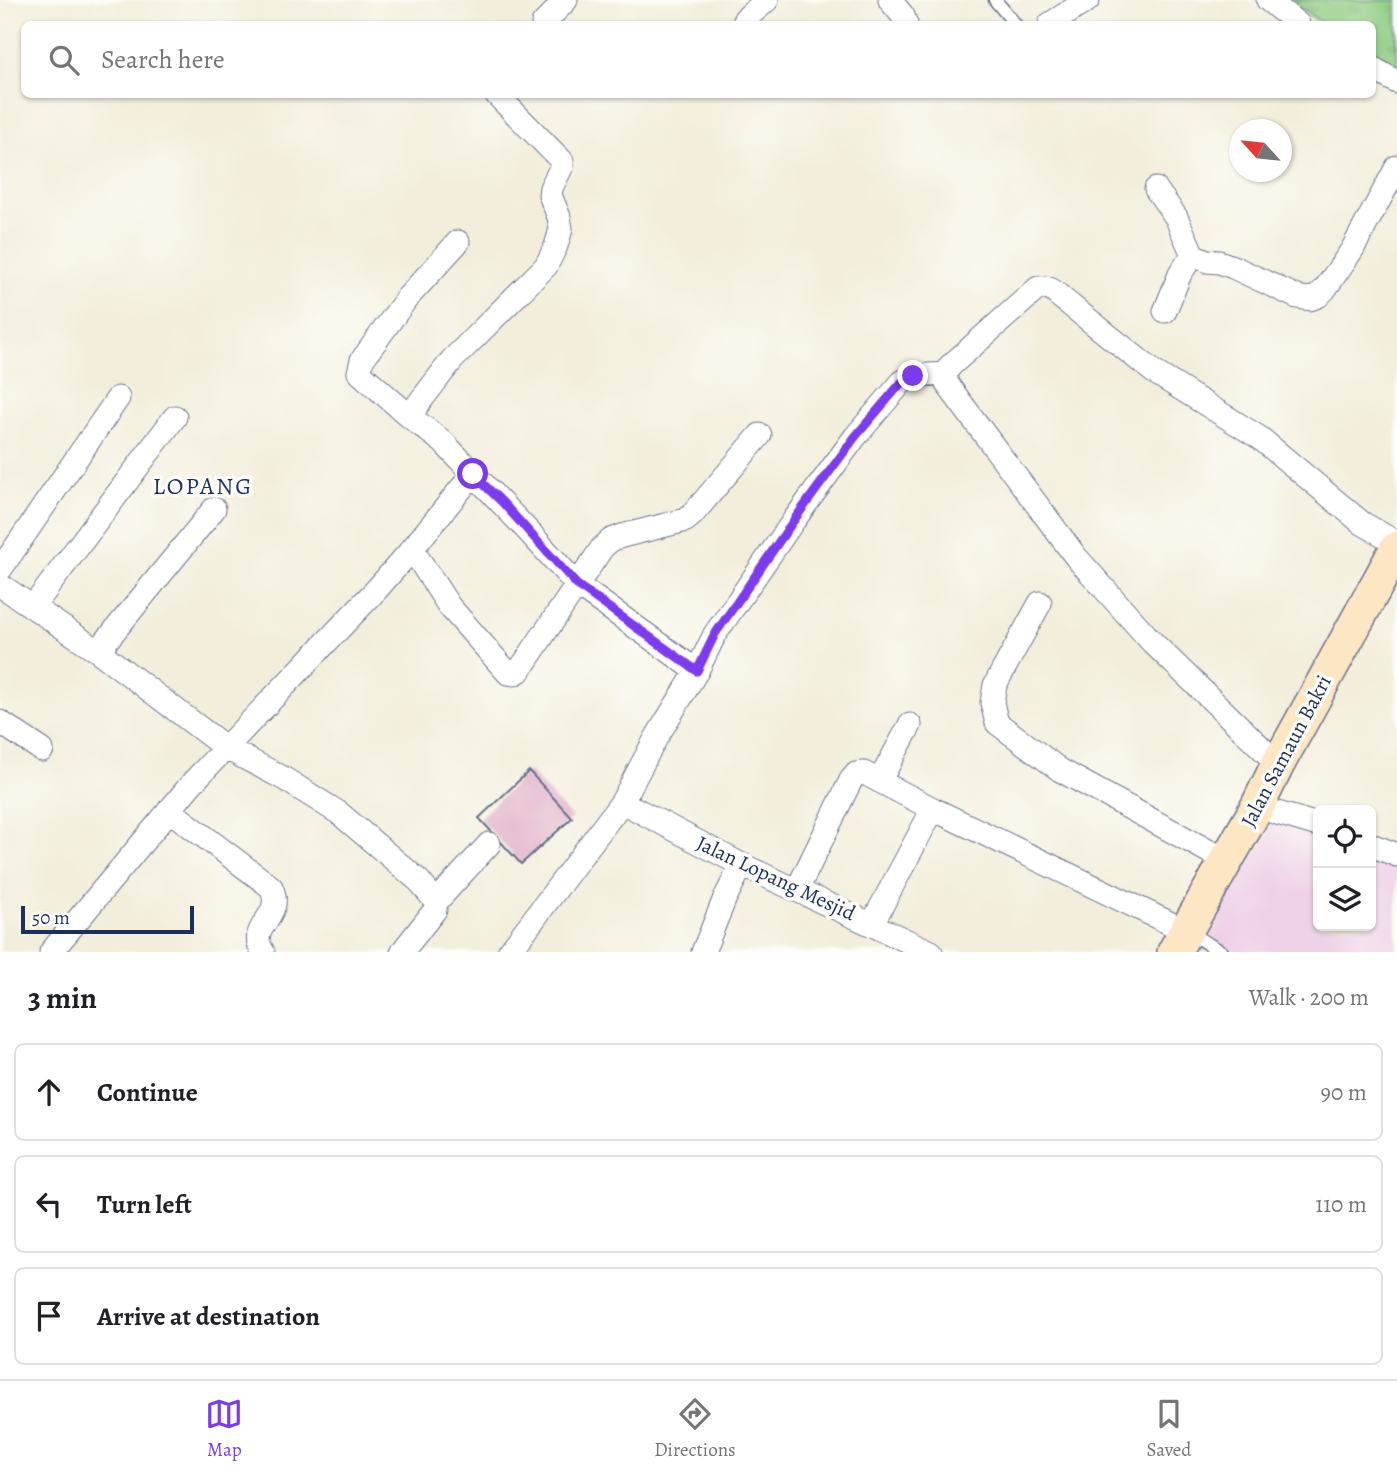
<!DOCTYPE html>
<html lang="en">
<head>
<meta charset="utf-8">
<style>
  :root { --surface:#fff; --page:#f2f2f2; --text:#202124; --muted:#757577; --line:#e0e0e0; --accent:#7c3aed }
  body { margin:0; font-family:Alegreya,serif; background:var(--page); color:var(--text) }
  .controls { position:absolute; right:21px; bottom:21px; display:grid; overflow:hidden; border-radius:10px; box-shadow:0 2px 5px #0004 }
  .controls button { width:63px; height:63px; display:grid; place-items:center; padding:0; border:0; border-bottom:2px solid var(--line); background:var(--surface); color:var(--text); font:35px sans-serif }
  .compass { position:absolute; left:1229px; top:119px; width:63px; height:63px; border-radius:50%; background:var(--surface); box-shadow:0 2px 5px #0004; rotate:297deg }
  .scale { position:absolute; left:21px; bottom:18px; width:173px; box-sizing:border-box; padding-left:7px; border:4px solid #1b2f5e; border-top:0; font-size:19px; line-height:24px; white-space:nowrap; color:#1b2f5e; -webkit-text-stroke:5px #fdfcf7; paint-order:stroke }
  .stop { position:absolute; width:21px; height:21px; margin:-16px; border:5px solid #7c3aed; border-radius:50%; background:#fff }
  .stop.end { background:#7c3aed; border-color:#fff; box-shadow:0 2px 7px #0008 }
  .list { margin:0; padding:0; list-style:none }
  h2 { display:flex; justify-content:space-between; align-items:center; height:91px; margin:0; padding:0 28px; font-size:30px }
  h2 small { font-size:23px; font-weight:400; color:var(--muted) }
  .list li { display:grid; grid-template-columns:46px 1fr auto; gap:21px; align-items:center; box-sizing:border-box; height:98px; margin:0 14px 14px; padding:0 14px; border:2px solid var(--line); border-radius:10px }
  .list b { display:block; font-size:26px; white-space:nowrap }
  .list em { font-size:23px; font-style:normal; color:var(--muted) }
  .icon { flex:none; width:38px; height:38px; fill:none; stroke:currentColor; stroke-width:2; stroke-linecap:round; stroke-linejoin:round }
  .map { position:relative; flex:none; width:1397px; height:952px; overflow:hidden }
  .search { position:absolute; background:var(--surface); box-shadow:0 2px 5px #0004; left:21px; right:21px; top:21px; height:77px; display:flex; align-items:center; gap:18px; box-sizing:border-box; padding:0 24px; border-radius:10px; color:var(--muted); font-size:26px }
  .sheet { height:427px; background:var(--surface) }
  nav { display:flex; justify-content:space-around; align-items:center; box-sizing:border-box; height:98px; border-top:2px solid var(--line); background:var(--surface); font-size:19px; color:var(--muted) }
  nav a { display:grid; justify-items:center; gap:4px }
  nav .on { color:var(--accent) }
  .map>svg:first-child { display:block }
</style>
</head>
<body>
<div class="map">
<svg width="1397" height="952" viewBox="0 0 1397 952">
  <defs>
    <pattern id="grass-tufts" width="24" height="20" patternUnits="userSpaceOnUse" patternTransform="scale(1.75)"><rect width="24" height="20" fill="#8fcc81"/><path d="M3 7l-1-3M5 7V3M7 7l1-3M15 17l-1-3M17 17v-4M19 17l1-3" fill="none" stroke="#74a66d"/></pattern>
  </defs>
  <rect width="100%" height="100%" fill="#fdfcf7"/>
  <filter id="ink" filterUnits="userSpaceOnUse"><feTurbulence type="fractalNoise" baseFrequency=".0143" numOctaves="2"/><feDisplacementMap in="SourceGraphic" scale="14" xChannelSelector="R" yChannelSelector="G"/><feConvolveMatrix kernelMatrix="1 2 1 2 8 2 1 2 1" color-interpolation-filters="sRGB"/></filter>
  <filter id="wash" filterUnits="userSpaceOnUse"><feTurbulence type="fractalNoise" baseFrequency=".00686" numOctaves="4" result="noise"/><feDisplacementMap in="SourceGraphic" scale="28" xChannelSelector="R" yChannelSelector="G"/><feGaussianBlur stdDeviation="1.57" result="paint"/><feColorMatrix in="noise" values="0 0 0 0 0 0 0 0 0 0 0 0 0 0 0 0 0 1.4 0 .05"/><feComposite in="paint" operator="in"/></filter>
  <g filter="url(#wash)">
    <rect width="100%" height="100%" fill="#f3eedb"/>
    <path fill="#eed0e7" d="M1266,796L1318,821V926H1371V847L1397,859V952H1188Z"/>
    <path fill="url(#grass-tufts)" stroke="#557e70" stroke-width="2" d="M1285,0H1397V71L1373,55L1372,24H1324Z"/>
    <g id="blocks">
      <path fill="#dfa9c6" d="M529,771L572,818L521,864L479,818Z"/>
    </g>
  </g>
  <g filter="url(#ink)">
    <use href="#blocks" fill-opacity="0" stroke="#67728a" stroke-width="2"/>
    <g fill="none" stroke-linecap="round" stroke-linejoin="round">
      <g stroke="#67728a" stroke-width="15">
        <path id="lane" d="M995,0L1015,24
          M1186,931L1222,952"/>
      </g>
      <g stroke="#67728a" stroke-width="25">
        <path id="street" d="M890,0L903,16L906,24
          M1268,0L1298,24
          M745,19L767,0
          M543,24L566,0
          M1050,24L1088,0
          M1372,68L1397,82
          M1156,189L1176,217L1193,255
          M458,242L407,298L362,360L359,372L409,416L443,442L530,533L577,585L697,671
          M1165,311L1180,274L1193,255L1207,261L1219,262L1233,267L1297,297L1310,299L1318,296L1325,289L1352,250L1397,167
          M945,374L950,366L1038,288C1051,286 1055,293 1064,300L1154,372L1260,438L1362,523L1397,543
          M945,374L947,384L1076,557L1152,642L1278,764
          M409,416L452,360L546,266L556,246L561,229L559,217L550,195L551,188L562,166V161L496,94
          M412,549L449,606L508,673L514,674L519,671L602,548L611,540L622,536L686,520L692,515L760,435
          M0,570L118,398
          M0,585L98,651L226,748L283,778L339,813L419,881L436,902L435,910L402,952
          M1040,603L995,685L992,703L997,723L1060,770L1210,852L1227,859
          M33,607L175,417
          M98,651L214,509
          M0,722L42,750
          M880,780L910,725
          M622,802L742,865L931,952
          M1257,807L1318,825
          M169,810L271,887C286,918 245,925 263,952
          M1371,845L1397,855
          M797,890L851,780L856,774L864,773L933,809L1186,931
          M436,902L489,844
          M872,924L933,809
          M51,952L193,782L377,589L412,549L473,474
          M509,952L622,802L656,738L697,671L715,634L794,520L855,437L902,382L913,376L945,374
          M703,952L725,898L742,865"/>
      </g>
      <g stroke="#67728a" stroke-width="36">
        <path id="secondary" d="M1174,952L1257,807L1278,764L1397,548"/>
      </g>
      <use href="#lane" stroke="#fff" stroke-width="12"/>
      <use href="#street" stroke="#fff" stroke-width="23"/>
      <use href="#secondary" stroke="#fce6c4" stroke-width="33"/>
    </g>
  </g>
  <g fill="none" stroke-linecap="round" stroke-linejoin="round" filter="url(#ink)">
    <path stroke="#7c3aed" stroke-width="9" d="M473,474L502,502L577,585L697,671L715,634L794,520L855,437L902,382L913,376"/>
  </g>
  <g text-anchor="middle" stroke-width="7" stroke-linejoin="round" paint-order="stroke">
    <g font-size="21" fill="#1b2f5e" stroke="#fdfcf7">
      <text transform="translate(1286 751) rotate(-62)" y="7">Jalan Samaun Bakri</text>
      <text transform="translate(776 878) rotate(25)" y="7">Jalan Lopang Mesjid</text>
    </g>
    <g font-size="24" letter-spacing="2" fill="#1b2f5e" stroke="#fdfcf7">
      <text x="203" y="494">LOPANG</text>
    </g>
  </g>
</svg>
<div class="controls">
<button><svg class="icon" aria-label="locate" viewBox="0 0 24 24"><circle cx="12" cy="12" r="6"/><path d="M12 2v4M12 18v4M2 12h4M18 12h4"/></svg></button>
<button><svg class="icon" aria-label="layers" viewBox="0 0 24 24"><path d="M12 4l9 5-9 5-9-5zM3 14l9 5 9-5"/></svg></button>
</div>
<svg class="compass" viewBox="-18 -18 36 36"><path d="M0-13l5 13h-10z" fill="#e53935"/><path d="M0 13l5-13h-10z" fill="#757577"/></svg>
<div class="scale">50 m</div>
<div class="stop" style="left:473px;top:474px"></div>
<div class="stop end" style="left:913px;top:376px"></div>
<div class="search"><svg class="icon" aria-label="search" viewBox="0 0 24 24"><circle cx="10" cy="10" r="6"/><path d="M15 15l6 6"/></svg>Search here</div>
</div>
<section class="sheet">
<h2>3 min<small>Walk · 200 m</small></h2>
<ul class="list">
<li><svg class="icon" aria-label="ahead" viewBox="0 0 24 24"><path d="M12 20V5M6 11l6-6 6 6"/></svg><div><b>Continue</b></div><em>90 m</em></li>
<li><svg class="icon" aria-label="left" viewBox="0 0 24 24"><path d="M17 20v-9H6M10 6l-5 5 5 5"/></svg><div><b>Turn left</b></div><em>110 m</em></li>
<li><svg class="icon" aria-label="arrive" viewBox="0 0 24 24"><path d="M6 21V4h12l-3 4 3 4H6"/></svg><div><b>Arrive at destination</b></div></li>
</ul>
</section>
<nav>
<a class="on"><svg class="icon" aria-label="map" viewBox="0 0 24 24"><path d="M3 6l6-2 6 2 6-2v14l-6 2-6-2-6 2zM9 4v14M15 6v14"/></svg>Map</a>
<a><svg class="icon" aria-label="directions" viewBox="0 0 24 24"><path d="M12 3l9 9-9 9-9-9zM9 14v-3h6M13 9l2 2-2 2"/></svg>Directions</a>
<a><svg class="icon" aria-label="saved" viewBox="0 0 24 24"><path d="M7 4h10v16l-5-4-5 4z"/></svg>Saved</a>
</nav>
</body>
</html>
